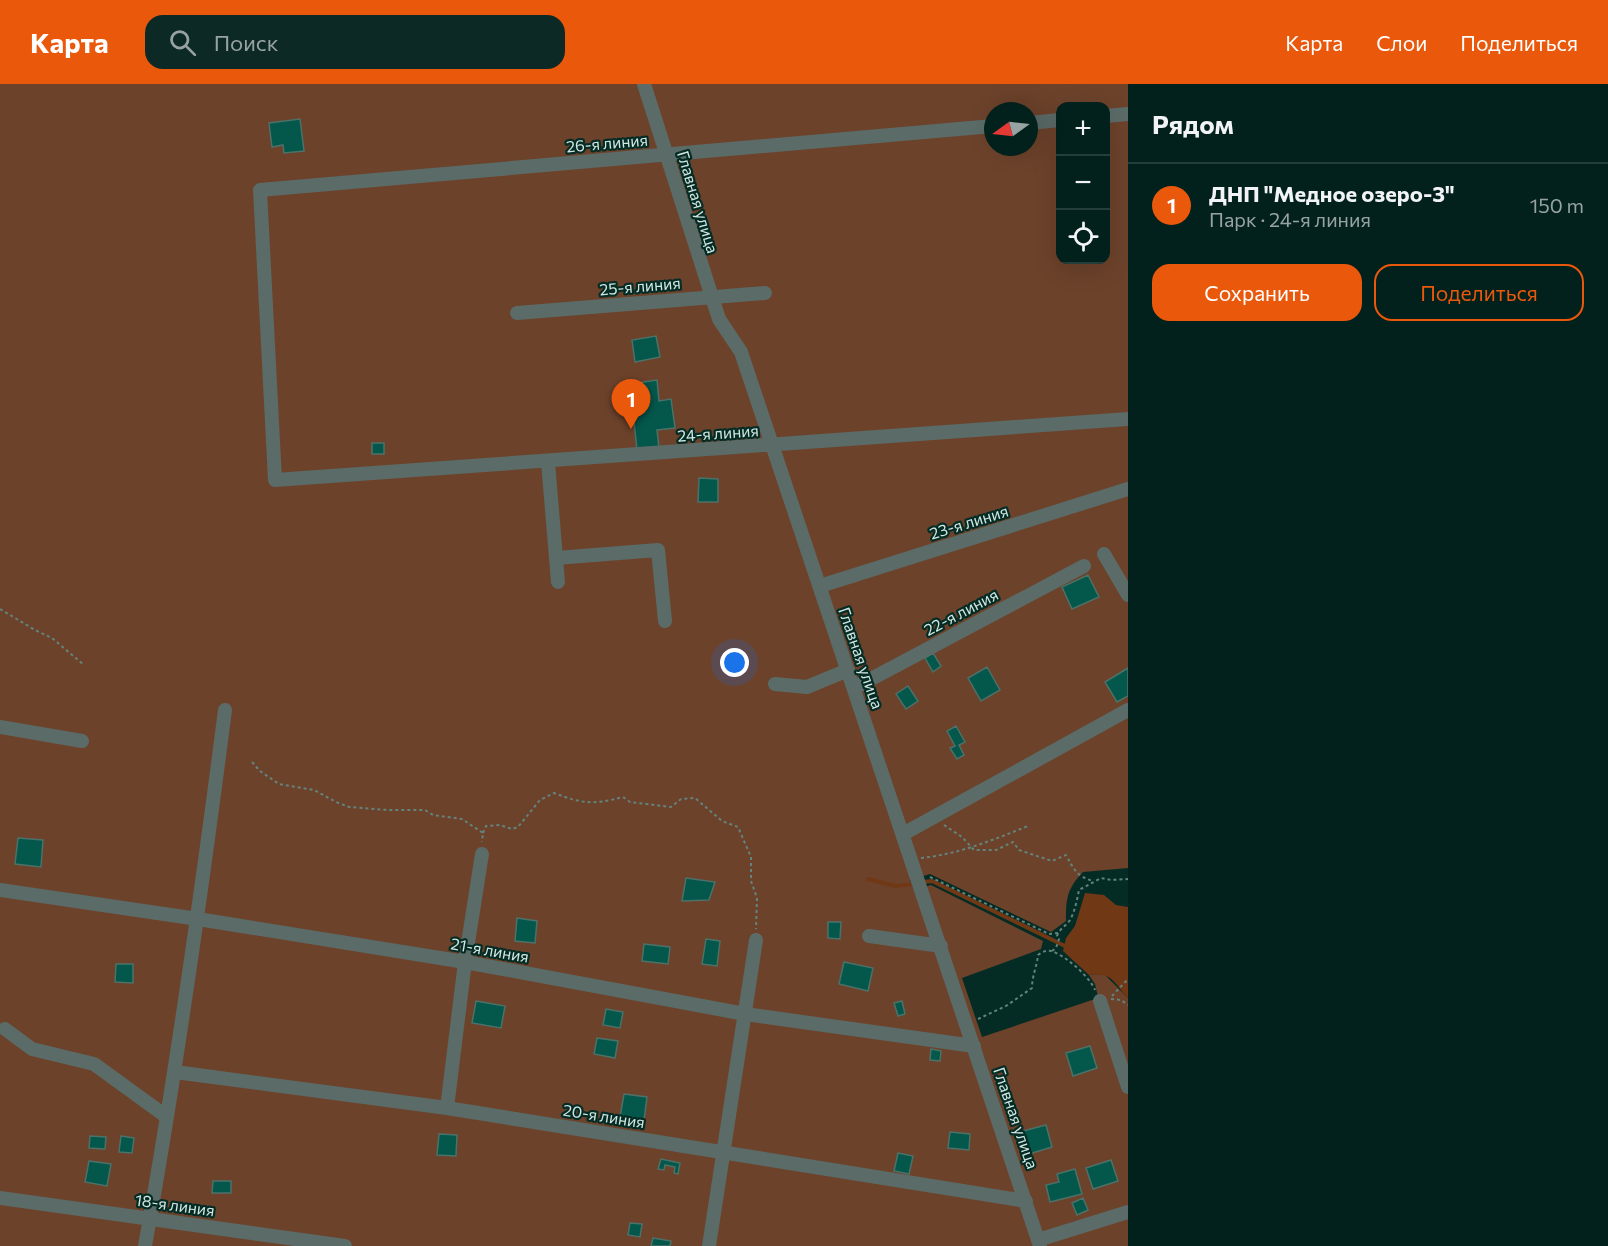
<!DOCTYPE html>
<html lang="ru">
<head>
<meta charset="utf-8">
<style>
  :root { --surface:#03211c; --page:#0d2925; --text:#f1f3f6; --muted:#97a3a3; --line:#243e3b; --accent:#ea580c }
  body { margin:0; font-family:Commissioner,sans-serif; background:var(--page); color:var(--text) }
  .controls { position:absolute; right:18px; top:18px; display:grid; overflow:hidden; border-radius:12px; box-shadow:0 6px 24px #0002 }
  .controls button { width:54px; height:54px; display:grid; place-items:center; padding:0; border:0; border-bottom:2px solid var(--line); background:var(--surface); color:var(--text); font:30px sans-serif }
  .compass { position:absolute; left:984px; top:18px; width:54px; height:54px; border-radius:50%; background:var(--surface); box-shadow:0 6px 24px #0002; rotate:255deg }
  .you { position:absolute; left:735px; top:579px; width:21px; height:21px; margin:-15px; border:4px solid #fff; border-radius:50%; background:#1a73e8; box-shadow:0 0 0 9px #1a73e833 }
  .badge { display:grid; place-items:center; width:39px; height:39px; border-radius:50%; background:var(--accent); color:#fff; font-size:20px; font-weight:700 }
  .pin { position:absolute; translate:-50% -50px; filter:drop-shadow(0 2px 3px #0008) }
  .pin::after { content:''; position:absolute; top:32px; width:21px; height:18px; background:inherit; clip-path:polygon(0 0,100% 0,50% 100%) }
  .list { margin:0; padding:0; list-style:none }
  h2 { display:flex; justify-content:space-between; align-items:center; height:78px; margin:0; padding:0 24px; font-size:26px }
  h2 small { font-size:20px; font-weight:400; color:var(--muted) }
  .list li { display:grid; grid-template-columns:39px 1fr auto; gap:18px; align-items:center; box-sizing:border-box; height:84px; padding:0 24px; border-top:2px solid var(--line) }
  .list b { display:block; font-size:22px; white-space:nowrap }
  .list p { margin:0; font-size:20px; white-space:nowrap; color:var(--muted) }
  .list em { font-size:20px; font-style:normal; color:var(--muted) }
  .actions { display:flex; gap:12px; padding:18px 24px }
  .actions a { flex:1; padding:14px 0; border:2px solid var(--accent); border-radius:18px; text-align:center; font-size:21px; color:var(--accent) }
  .actions .main { background:var(--accent); color:#fff }
  .icon { flex:none; width:33px; height:33px; fill:none; stroke:currentColor; stroke-width:2; stroke-linecap:round; stroke-linejoin:round }
  .map { position:relative; flex:none; width:1128px; height:1162px; overflow:hidden }
  header { display:flex; align-items:center; gap:36px; box-sizing:border-box; height:84px; padding:0 30px; background:var(--accent); color:#fff }
  header strong { font-size:28px }
  nav { display:flex; gap:33px; margin-inline-start:auto; font-size:21px }
  .search { width:420px; height:54px; background:var(--page); display:flex; align-items:center; gap:15px; box-sizing:border-box; padding:0 21px; border-radius:18px; color:var(--muted); font-size:22px }
  main { display:flex }
  aside { flex:1; background:var(--surface) }
  .map>svg:first-child { display:block }
</style>
</head>
<body>
<header>
<strong>Карта</strong>
<div class="search"><svg class="icon" aria-label="search" viewBox="0 0 24 24"><circle cx="10" cy="10" r="6"/><path d="M15 15l6 6"/></svg>Поиск</div>
<nav><a>Карта</a><a>Слои</a><a>Поделиться</a></nav>
</header>
<main>
<div class="map">
<svg width="1128" height="1162" viewBox="0 0 1128 1162">
  <rect width="100%" height="100%" fill="#042c25"/>
  <path fill="#6c422b" fill-rule="evenodd" d="M0,0H1128V784L1083,788C1067,805 1066,814 1066,837L1051,848L930,790L910,796L914,806L931,801L1043,857L1041,865L962,894L982,953L1092,916L1099,917L1095,900L1089,891L1104,890L1128,914V1162H0ZM1060,22H1106V176H1060ZM993,27H1029V63H993Z"/>
  <path fill="#713816" d="M1085,809L1104,811L1116,821L1128,823V914C1112,897 1114,889 1089,891L1063,867L1066,854L1075,842Z"/>
  <g fill="none" stroke-linecap="round" stroke-linejoin="round">
    <path stroke="#713816" stroke-width="4" d="M868,795L895,802L914,800
      M924,798L932,797L1067,863"/>
  </g>
  <path fill="#04574b" stroke="#4c7169" stroke-width="1.5" d="M300,35L304,67L284,69L283,61L272,63L269,39Z
    M656,252L660,273L635,278L632,256Z
    M657,296L659,317L671,315L675,344L657,346L659,364L637,366L630,300Z
    M372,359H384V370H372Z
    M699,394L718,395V418H698Z
    M1088,491L1099,513L1072,525L1062,503Z
    M933,569L941,582L933,588L925,574Z
    M987,583L1000,606L981,617L968,594Z
    M1128,584V612L1117,618L1105,598Z
    M908,602L918,617L906,625L896,610Z
    M956,642L965,658L959,661L964,671L957,675L950,664L955,662L947,647Z
    M18,754L43,756L41,783L15,780Z
    M686,794L715,798L709,816L682,817Z
    M517,834L537,837L535,859L515,857Z
    M828,838H841L840,855L828,854Z
    M706,855L720,857L717,882L702,880Z
    M644,860L670,863L668,880L642,877Z
    M844,878L873,884L868,907L839,900Z
    M116,880H133V899L115,898Z
    M476,917L505,922L501,944L472,939Z
    M902,917L905,930L898,932L894,919Z
    M606,925L623,928L620,944L603,941Z
    M597,954L618,957L615,974L594,970Z
    M1090,962L1097,984L1073,992L1066,969Z
    M931,965L941,967L940,977L930,976Z
    M624,1010L647,1013L644,1036L620,1033Z
    M1046,1041L1052,1063L1029,1070L1023,1047Z
    M950,1048L970,1050L969,1066L948,1064Z
    M439,1050L457,1051L456,1072L437,1071Z
    M90,1052L106,1053L105,1065L89,1064Z
    M121,1052L134,1054L132,1069L119,1068Z
    M898,1069L913,1072L909,1090L894,1087Z
    M661,1075L680,1079L678,1090L674,1089L675,1083L665,1081L664,1086L658,1085Z
    M1111,1076L1118,1097L1093,1105L1086,1084Z
    M89,1077L111,1080L107,1102L85,1098Z
    M1075,1085L1082,1110L1050,1118L1046,1101L1059,1098L1057,1090Z
    M213,1097H231V1109H212Z
    M1083,1114L1088,1126L1077,1131L1072,1119Z
    M630,1139L642,1140L640,1153L628,1151Z
    M653,1154L671,1157L670,1162H651Z"/>
  <g fill="none" stroke-linecap="round" stroke-linejoin="round">
    <path stroke="#64837d" stroke-width="2" stroke-dasharray="3 3" stroke-linecap="butt" d="M0,525L35,546L52,554L84,581
      M252,678L260,687L279,700L314,706L336,718L349,723L388,726H425L433,731L462,735L483,749L482,758
      M944,741L962,753L974,766H996L1013,758L1019,766L1052,777L1066,771C1074,785 1076,792 1093,797
      M483,749L486,742L500,741L512,745L518,743L540,716L554,709C583,720 593,721 623,713L630,718L671,723L681,715L695,714L722,737L738,743L751,773V797L757,814L756,845
      M921,774C959,770 993,756 1028,742
      M930,793L1049,850L1058,849
      M1052,867L1056,864L1059,855L1057,852C1060,844 1066,842 1070,836C1075,827 1077,816 1079,806L1101,794L1111,796L1128,795
      M1112,912L1128,895
      M1111,915L1121,916L1128,921
      M978,935L1006,922L1032,904C1032,892 1037,882 1038,871C1042,868 1046,866 1051,867C1065,871 1090,893 1095,906"/>
    <path stroke="#5b6b67" stroke-width="14" d="M644,0L719,235L741,268L1040,1162
      M1106,32L1128,30
      M1029,39L1060,36
      M993,42L260,106L275,396L1128,335
      M517,229L765,209
      M548,378L558,498
      M1104,470L1128,511
      M556,474L658,466L665,537
      M820,502L1128,405
      M775,600L807,603L848,586
      M854,604L1084,482
      M0,643L82,657
      M903,750L1128,626
      M0,806L198,835L465,878L745,930L974,962
      M869,852L941,862
      M1100,917L1128,1003
      M5,945L32,965L94,980L167,1033
      M175,988L447,1024L1026,1117
      M447,1024L465,878L482,770
      M0,1114L345,1162
      M1038,1156L1128,1128
      M145,1162C177,984 202,805 225,626
      M709,1162L756,856"/>
  </g>
  <g text-anchor="middle" stroke-width="4.5" stroke-linejoin="round" paint-order="stroke">
    <g font-size="16" fill="#d3e7e2" stroke="#042c25">
      <text transform="translate(607 59) rotate(-5)" y="6">26-я линия</text>
      <text transform="translate(698 118) rotate(73)" y="6">Главная улица</text>
      <text transform="translate(640 202) rotate(-5)" y="6">25-я линия</text>
      <text transform="translate(718 349) rotate(-4)" y="6">24-я линия</text>
      <text transform="translate(969 438) rotate(-17)" y="6">23-я линия</text>
      <text transform="translate(961 528) rotate(-28)" y="6">22-я линия</text>
      <text transform="translate(861 574) rotate(71)" y="6">Главная улица</text>
      <text transform="translate(490 866) rotate(10)" y="6">21-я линия</text>
      <text transform="translate(604 1032) rotate(9)" y="6">20-я линия</text>
      <text transform="translate(1016 1034) rotate(71)" y="6">Главная улица</text>
      <text transform="translate(175 1121) rotate(8)" y="6">18-я линия</text>
    </g>
  </g>
</svg>
<div class="controls">
<button>+</button>
<button>−</button>
<button><svg class="icon" aria-label="locate" viewBox="0 0 24 24"><circle cx="12" cy="12" r="6"/><path d="M12 2v4M12 18v4M2 12h4M18 12h4"/></svg></button>
</div>
<svg class="compass" viewBox="-18 -18 36 36"><path d="M0-13l5 13h-10z" fill="#e53935"/><path d="M0 13l5-13h-10z" fill="#97a3a3"/></svg>
<div class="you"></div>
<div class="pin badge" style="left:631px;top:345px">1</div>
</div>
<aside>
<h2>Рядом<small></small></h2>
<ul class="list">
<li><span class="badge">1</span><div><b>ДНП &quot;Медное озеро-3&quot;</b><p>Парк · 24-я линия</p></div><em>150 m</em></li>
</ul>
<div class="actions"><a class="main">Сохранить</a><a>Поделиться</a></div>
</aside>
</main>
</body>
</html>
